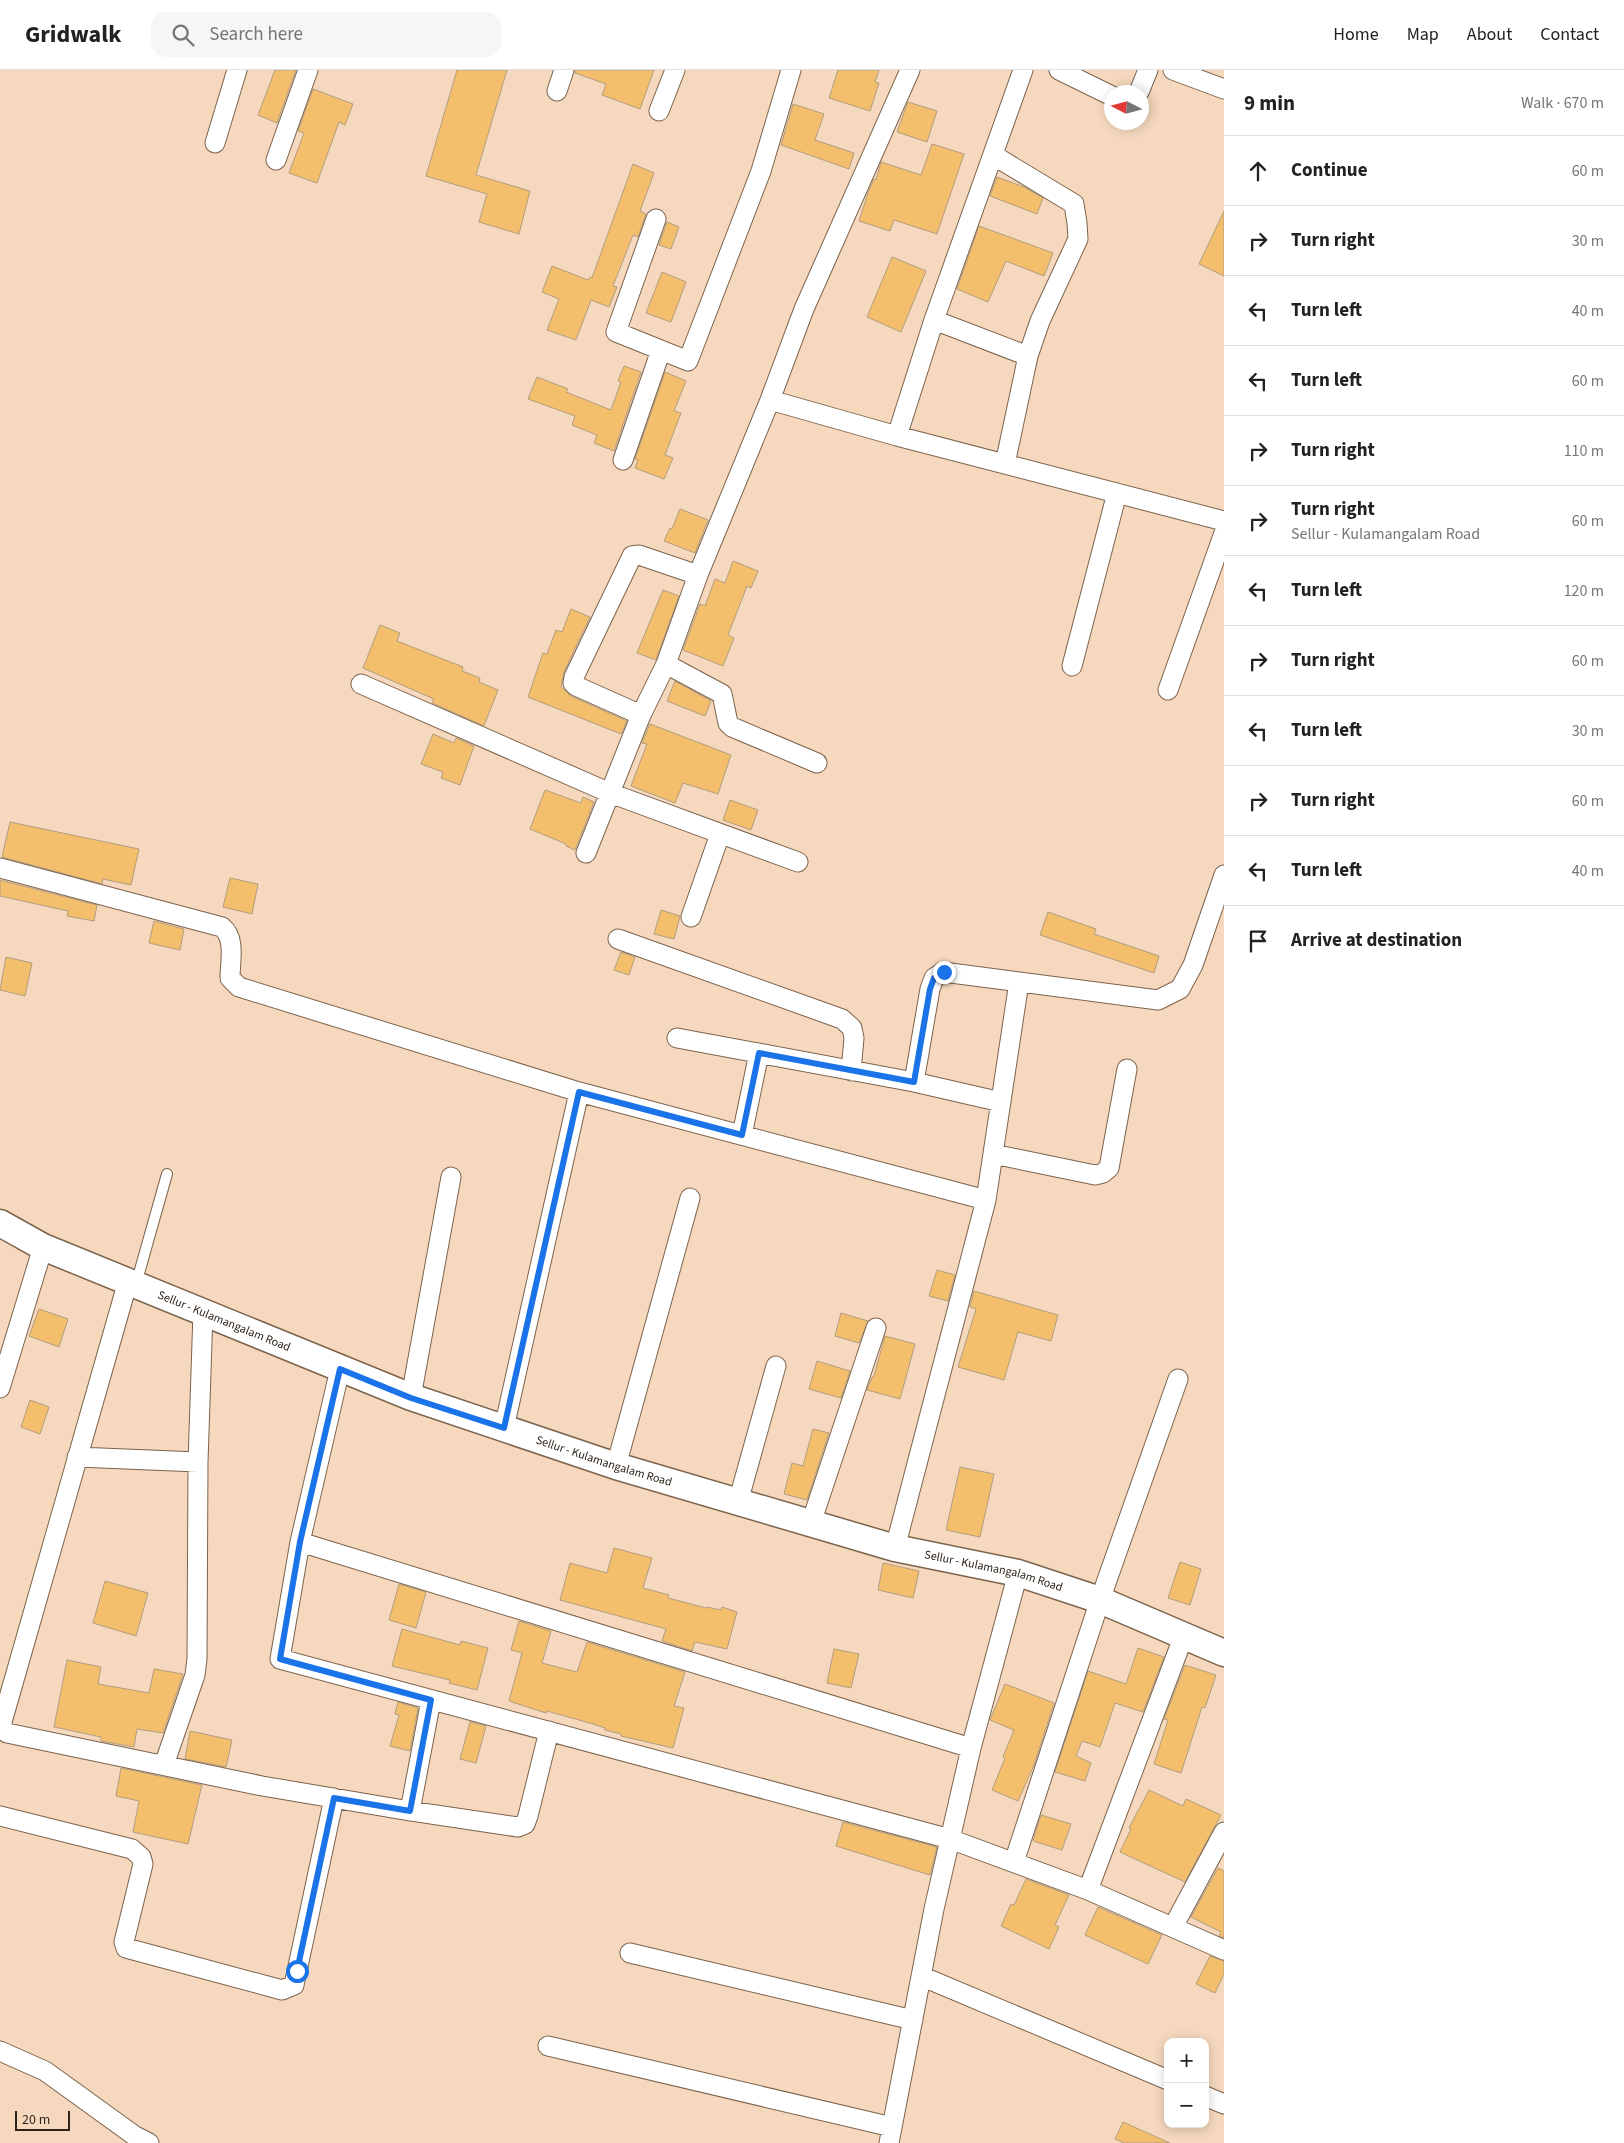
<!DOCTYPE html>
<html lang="en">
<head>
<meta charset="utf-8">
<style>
  :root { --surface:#fff; --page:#f6f6f6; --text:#222; --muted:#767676; --line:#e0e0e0 }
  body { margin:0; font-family:"Source Sans 3",sans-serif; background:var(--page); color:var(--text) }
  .controls { position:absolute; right:15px; bottom:15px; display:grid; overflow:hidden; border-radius:10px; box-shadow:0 2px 12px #0003 }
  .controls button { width:45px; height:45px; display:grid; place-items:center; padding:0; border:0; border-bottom:1px solid var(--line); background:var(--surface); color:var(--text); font:25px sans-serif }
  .compass { position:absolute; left:1104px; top:15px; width:45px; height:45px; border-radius:50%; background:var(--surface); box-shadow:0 2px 12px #0003; rotate:276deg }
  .scale { position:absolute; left:15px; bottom:12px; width:55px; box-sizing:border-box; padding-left:5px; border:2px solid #2d2319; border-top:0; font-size:14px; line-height:18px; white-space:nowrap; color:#2d2319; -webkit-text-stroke:4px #f5d8be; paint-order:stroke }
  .stop { position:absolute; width:15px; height:15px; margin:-11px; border:4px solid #1a73e8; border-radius:50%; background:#fff }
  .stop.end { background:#1a73e8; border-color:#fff; box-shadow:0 1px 5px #0008 }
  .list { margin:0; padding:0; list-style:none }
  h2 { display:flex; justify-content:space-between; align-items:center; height:65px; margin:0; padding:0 20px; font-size:21px }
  h2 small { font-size:16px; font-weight:400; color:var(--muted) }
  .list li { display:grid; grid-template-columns:32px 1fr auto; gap:15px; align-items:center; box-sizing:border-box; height:70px; padding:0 20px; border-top:1px solid var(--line) }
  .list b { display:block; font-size:19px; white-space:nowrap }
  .list p { margin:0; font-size:16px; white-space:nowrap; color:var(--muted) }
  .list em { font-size:16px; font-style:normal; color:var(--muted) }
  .icon { flex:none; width:28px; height:28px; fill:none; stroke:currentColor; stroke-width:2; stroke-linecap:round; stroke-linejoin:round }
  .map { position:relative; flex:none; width:1224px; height:2073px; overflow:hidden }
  header { display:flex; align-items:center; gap:30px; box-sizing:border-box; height:70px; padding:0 25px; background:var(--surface); border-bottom:1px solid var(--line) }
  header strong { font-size:24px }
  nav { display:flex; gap:28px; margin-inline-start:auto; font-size:18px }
  .search { width:350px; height:45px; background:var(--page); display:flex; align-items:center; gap:12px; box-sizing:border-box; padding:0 18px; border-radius:15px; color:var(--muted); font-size:19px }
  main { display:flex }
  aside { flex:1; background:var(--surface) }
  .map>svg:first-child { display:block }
</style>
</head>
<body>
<header>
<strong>Gridwalk</strong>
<div class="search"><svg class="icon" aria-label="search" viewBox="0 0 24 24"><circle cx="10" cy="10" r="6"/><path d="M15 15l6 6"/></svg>Search here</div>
<nav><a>Home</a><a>Map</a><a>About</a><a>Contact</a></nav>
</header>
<main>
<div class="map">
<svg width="1224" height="2073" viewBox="0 0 1224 2073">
  <rect width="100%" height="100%" fill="#f5d8be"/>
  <path fill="#f4bf6c" stroke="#b19d80" d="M275,0H296L277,53L258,45Z
    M457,0H507L476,105L530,121L519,164L479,152L487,124L426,106Z
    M575,0H654L640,39L602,25L606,14L575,3Z
    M838,0H879L875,12L879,13L870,41L829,28Z
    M313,19L353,34L345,55L339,52L317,113L289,103L304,63L298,61Z
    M908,32L937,41L927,72L897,62Z
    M793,34L824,44L815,70L854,83L849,99L781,75Z
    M932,74L964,84L937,164L894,150L890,161L859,151L868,123L874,109L876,110L881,92L921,105Z
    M633,94L654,103L640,141L646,144L638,167L633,165L613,216L617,217L609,237L591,230L576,270L547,260L559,229L542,222L552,196L588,210L590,207L592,208Z
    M997,107L1024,117L1043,128L1037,144L990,126Z
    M1224,141V206L1199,194Z
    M667,152L679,157L671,179L659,175Z
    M979,156L1053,183L1044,206L1006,191L988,232L957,219Z
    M892,187L926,201L901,262L867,247Z
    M662,202L686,212L671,252L646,243Z
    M624,296L641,302L614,381L594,373L597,365L572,355L575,346L528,329L537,307L568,319L566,322L611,340L621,312L618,311Z
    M665,302L686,311L674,341L681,343L665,385L673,388L664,409L635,398L638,390L635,389Z
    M680,439L708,450L695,483L664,471L670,458L672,459Z
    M733,491L758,501L751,518L747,516L728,565L734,568L723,596L683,580L700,534L705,536L715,509L725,513Z
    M663,520L679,526L656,590L637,583Z
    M571,539L590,547L564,602L561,617L571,626L627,651L621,664L528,627L543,583L547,584L556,560L562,562Z
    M380,555L400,563L397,571L463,597L462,601L480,608L479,612L498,620L484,656L432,633L434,629L363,598Z
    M675,611L711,631L705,646L667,631Z
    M650,654L731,685L718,724L683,713L675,733L631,716L647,674L642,673Z
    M433,664L454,673L456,668L474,676L460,715L441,708L443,702L421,694Z
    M545,720L581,733L583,727L594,732L575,780L566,776V774L530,759Z
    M730,730L758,740L751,760L723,750Z
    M10,752L139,779L131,815L103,809L102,814L2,787Z
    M230,808L258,814L252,844L223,837Z
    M0,810L97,835L94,851L67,846L68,841L0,826Z
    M661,840L680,846L674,869L654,864Z
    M1048,842L1096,859L1094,864L1159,886L1154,903L1040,865Z
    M154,851L184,859L180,880L149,873Z
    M621,882L635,887L629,905L614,900Z
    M6,887L32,893L25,926L0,920Z
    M937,1200L955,1205L948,1231L929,1226Z
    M974,1221L1058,1245L1051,1271L1018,1262L1004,1310L958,1297L976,1239L970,1237Z
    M39,1239L68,1249L59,1277L29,1266Z
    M841,1243L868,1251L859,1273L835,1266Z
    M885,1266L915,1274L900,1329L867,1320L872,1307L874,1306Z
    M817,1291L850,1301L841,1328L809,1319Z
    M30,1330L49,1337L40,1364L21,1357Z
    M813,1359L829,1363L807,1430L784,1424L792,1393L803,1396Z
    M960,1397L994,1404L980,1467L946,1460Z
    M614,1478L652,1488L643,1518L669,1525L668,1528L706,1538L707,1537L721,1540L722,1537L737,1542L727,1579L695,1572L692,1581L662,1571L666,1559L560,1530L570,1493L607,1503Z
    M1180,1492L1201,1499L1190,1535L1168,1528Z
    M883,1493L919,1501L913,1528L878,1520Z
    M105,1511L148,1523L136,1566L93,1553Z
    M399,1514L426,1522L416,1558L389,1550Z
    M519,1551L551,1561L542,1593L577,1602L587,1572L685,1602L674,1636L684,1638L673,1678L621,1666V1664L605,1660V1658L593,1654L547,1641L546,1643L509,1631L522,1583L511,1580Z
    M402,1559L460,1575L461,1571L488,1578L477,1620L449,1613L450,1610L392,1596Z
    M1138,1578L1164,1587L1143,1642L1115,1633L1100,1677L1082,1671L1076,1686L1091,1693L1085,1711L1055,1702L1088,1601L1126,1614Z
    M834,1579L859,1584L851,1618L827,1613Z
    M67,1590L101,1597L98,1614L149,1623L154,1599L183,1604L163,1663L137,1659L134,1677L101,1671V1667L54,1657Z
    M1185,1595L1216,1605L1205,1638L1202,1637L1181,1703L1154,1694L1168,1650L1164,1649Z
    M1005,1614L1054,1633L1034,1695L1018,1731L992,1720L1005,1688L1003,1687L1014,1660L990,1650Z
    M398,1632L418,1638L410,1681L390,1676L399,1645L395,1644Z
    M470,1652L486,1656L476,1693L460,1689Z
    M190,1661L232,1670L226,1697L185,1689Z
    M121,1698L202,1715L188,1774L133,1762L139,1731L116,1726Z
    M1149,1720L1183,1736L1186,1729L1221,1745L1185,1812L1120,1782L1131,1759L1129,1758Z
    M1041,1745L1071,1754L1062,1780L1033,1771Z
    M843,1752L937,1777L930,1805L836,1776Z
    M1218,1798L1224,1801V1868L1219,1866L1221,1862L1191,1847Z
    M1026,1809L1069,1825L1055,1855L1059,1857L1049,1879L1001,1856L1011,1834L1014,1835Z
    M1098,1837L1162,1865L1148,1894L1085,1865Z
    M1210,1886L1224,1891V1904L1215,1923L1196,1914Z
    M1123,2052L1170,2073H1124L1115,2069Z"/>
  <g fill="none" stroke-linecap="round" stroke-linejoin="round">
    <g stroke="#7c634c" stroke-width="12">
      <path id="service" d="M136,1214L167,1104"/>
    </g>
    <g stroke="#7c634c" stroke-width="21">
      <path id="minor" d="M1023,0L934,250L897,366L1224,451
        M1059,0L1112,26
        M1173,0L1224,19
        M557,21L564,0
        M1139,22L1148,0
        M659,41L675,0
        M215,73L237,0
        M993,85L1074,134L1077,153L1078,169L1040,251L1028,286L1005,394
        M276,90L308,0
        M656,149L616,262L688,291L761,101L791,0
        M934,250L1028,286
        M770,330L897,366
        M623,390L661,280
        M666,594L722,624L728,653L732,657L817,693
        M1072,596L1117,423
        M361,614L610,723L798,792
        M1168,620L1224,463
        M641,645L576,616L573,613L574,607L632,486L639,485L698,505
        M586,783L641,645L666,594L698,505L770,330L804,239L910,0
        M0,798L222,857C236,868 230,892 230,908L239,917L579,1022
        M691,847L720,764
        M618,869L842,949L852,958L854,968L851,1001
        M677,968L914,1012L1001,1032
        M914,1012L930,919L934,908L943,902L1158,930L1180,919L1193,895L1224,805
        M742,1065L759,983
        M993,1084L1095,1105L1103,1103L1109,1098L1127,999
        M986,1130L1019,912
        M128,1211L2,1652L3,1660L7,1663L262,1716L410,1741L518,1757L525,1754L528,1746L549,1661
        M340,1299L300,1472L971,1678
        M0,1318L43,1177
        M411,1327L451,1107
        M504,1358L579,1022L986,1130L895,1478
        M77,1387L198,1392
        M616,1396L690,1128
        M738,1432L776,1296
        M811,1453L876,1258
        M300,1472L280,1589L950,1769L1088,1820L1224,1880
        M164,1695L195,1605L197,1589L198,1392L203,1242
        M410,1741L431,1630
        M0,1746L132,1779L141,1787L143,1794L124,1872L126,1878L282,1920L294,1915L334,1728
        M1014,1792L1100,1530L1178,1309
        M1088,1820L1184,1565
        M1173,1857L1224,1762
        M630,1883L913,1950
        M921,1906L1168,2010
        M548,1976L892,2057
        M0,1981L45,2001L135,2066L149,2073
        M1205,2026L1224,2034
        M889,2073L934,1839L971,1678L1018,1503"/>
    </g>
    <g stroke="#7c634c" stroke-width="29">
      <g id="secondary">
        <path id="s1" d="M0,1153L43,1177L411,1327L616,1396L895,1478L1018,1503L1100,1530L1224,1583"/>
      </g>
    </g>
    <use href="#service" stroke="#fff" stroke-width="10"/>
    <use href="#minor" stroke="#fff" stroke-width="19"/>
    <use href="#secondary" stroke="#fff" stroke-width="26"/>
  </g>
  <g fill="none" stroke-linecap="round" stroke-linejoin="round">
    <path stroke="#1a73e8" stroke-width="6" d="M297,1901L334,1728L410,1741L431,1630L280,1589L300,1472L340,1299L411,1328L504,1358L579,1022L742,1065L759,983L914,1012L930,919L934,908L944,902"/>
  </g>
  <g text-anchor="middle" stroke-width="5" stroke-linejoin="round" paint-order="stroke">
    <g font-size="12" fill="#2d2319" stroke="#f5d8be">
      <text dy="4" stroke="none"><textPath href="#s1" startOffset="245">Sellur - Kulamangalam Road</textPath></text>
      <text dy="4" stroke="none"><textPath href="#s1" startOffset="650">Sellur - Kulamangalam Road</textPath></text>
      <text dy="4" stroke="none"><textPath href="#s1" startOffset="1055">Sellur - Kulamangalam Road</textPath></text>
    </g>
  </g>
</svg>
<div class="controls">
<button>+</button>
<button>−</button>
</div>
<svg class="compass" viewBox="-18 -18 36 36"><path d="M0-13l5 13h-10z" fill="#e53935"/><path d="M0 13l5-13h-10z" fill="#767676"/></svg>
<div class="scale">20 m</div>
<div class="stop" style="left:297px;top:1901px"></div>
<div class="stop end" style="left:944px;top:902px"></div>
</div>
<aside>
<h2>9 min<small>Walk · 670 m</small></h2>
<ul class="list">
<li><svg class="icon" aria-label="ahead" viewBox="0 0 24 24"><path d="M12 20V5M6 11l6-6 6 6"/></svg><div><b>Continue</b></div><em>60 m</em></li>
<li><svg class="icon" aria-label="right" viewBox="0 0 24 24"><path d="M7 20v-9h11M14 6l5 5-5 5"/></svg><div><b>Turn right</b></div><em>30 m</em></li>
<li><svg class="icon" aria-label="left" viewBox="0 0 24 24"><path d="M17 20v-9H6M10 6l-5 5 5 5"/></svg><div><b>Turn left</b></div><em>40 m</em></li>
<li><svg class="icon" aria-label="left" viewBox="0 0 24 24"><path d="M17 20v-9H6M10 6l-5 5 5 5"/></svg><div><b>Turn left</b></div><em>60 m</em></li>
<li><svg class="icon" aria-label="right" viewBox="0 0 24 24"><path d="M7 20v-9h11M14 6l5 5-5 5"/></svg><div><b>Turn right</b></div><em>110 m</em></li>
<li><svg class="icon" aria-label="right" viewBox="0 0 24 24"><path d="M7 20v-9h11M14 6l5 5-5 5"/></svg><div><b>Turn right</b><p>Sellur - Kulamangalam Road</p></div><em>60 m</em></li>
<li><svg class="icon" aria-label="left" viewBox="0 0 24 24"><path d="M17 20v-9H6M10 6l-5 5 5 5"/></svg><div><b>Turn left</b></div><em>120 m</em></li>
<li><svg class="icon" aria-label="right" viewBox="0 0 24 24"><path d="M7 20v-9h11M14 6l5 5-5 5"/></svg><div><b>Turn right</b></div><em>60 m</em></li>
<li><svg class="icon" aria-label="left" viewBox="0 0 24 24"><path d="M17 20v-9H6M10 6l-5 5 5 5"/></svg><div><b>Turn left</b></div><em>30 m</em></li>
<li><svg class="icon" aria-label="right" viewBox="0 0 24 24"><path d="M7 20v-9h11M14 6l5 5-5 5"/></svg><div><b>Turn right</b></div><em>60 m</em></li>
<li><svg class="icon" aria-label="left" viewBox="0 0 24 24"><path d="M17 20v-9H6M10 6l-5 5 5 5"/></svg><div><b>Turn left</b></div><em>40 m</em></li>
<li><svg class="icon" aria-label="arrive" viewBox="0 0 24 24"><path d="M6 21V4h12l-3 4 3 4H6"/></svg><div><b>Arrive at destination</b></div></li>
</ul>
</aside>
</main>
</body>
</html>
